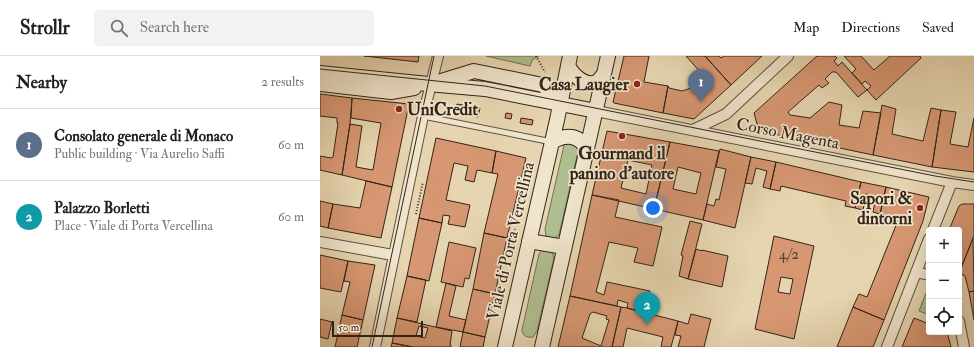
<!DOCTYPE html>
<html lang="en">
<head>
<meta charset="utf-8">
<style>
  :root { --surface:#fff; --page:#f2f2f2; --text:#202124; --muted:#757577; --line:#e0e0e0; --accent:#db2777 }
  body { margin:0; font-family:"IM FELL Double Pica",serif; background:var(--page); color:var(--text) }
  .controls { position:absolute; right:12px; bottom:12px; display:grid; overflow:hidden; border-radius:4px; box-shadow:0 4px 16px #0002 }
  .controls button { width:36px; height:36px; display:grid; place-items:center; padding:0; border:0; border-bottom:1px solid var(--line); background:var(--surface); color:var(--text); font:20px sans-serif }
  .scale { position:absolute; left:12px; bottom:10px; width:91px; box-sizing:border-box; padding-left:4px; border:2px solid #322419; border-top:0; font-size:11px; line-height:14px; white-space:nowrap; color:#322419; -webkit-text-stroke:3px #efe4cc; paint-order:stroke }
  .you { position:absolute; left:333px; top:152px; width:14px; height:14px; margin:-10px; border:3px solid #fff; border-radius:50%; background:#1a73e8; box-shadow:0 0 0 6px #1a73e833 }
  .badge { display:grid; place-items:center; width:26px; height:26px; border-radius:50%; background:var(--accent); color:#fff; font-size:13px; font-weight:700 }
  .pin { position:absolute; translate:-50% -33px; filter:drop-shadow(0 1px 2px #0008) }
  .pin::after { content:''; position:absolute; top:21px; width:14px; height:12px; background:inherit; clip-path:polygon(0 0,100% 0,50% 100%) }
  .list { margin:0; padding:0; list-style:none }
  h2 { display:flex; justify-content:space-between; align-items:center; height:52px; margin:0; padding:0 16px; font-size:17px }
  h2 small { font-size:13px; font-weight:400; color:var(--muted) }
  .list li { display:grid; grid-template-columns:26px 1fr auto; gap:12px; align-items:center; box-sizing:border-box; height:72px; padding:0 16px; border-top:1px solid var(--line) }
  .list b { display:block; font-size:15px; white-space:nowrap }
  .list p { margin:0; font-size:13px; white-space:nowrap; color:var(--muted) }
  .list em { font-size:13px; font-style:normal; color:var(--muted) }
  .icon { flex:none; width:22px; height:22px; fill:none; stroke:currentColor; stroke-width:2; stroke-linecap:round; stroke-linejoin:round }
  .map { position:relative; flex:none; width:654px; height:291px; overflow:hidden }
  header { display:flex; align-items:center; gap:24px; box-sizing:border-box; height:56px; padding:0 20px; background:var(--surface); border-bottom:1px solid var(--line) }
  header strong { font-size:19px }
  nav { display:flex; gap:22px; margin-inline-start:auto; font-size:14px }
  .search { width:280px; height:36px; background:var(--page); display:flex; align-items:center; gap:10px; box-sizing:border-box; padding:0 14px; border-radius:4px; color:var(--muted); font-size:15px }
  main { display:flex }
  aside { flex:1; background:var(--surface) }
  .map>svg:first-child { display:block }
</style>
</head>
<body>
<header>
<strong>Strollr</strong>
<div class="search"><svg class="icon" aria-label="search" viewBox="0 0 24 24"><circle cx="10" cy="10" r="6"/><path d="M15 15l6 6"/></svg>Search here</div>
<nav><a>Map</a><a>Directions</a><a>Saved</a></nav>
</header>
<main>
<aside>
<h2>Nearby<small>2 results</small></h2>
<ul class="list">
<li><span class="badge" style="background:#5c6f8a">1</span><div><b>Consolato generale di Monaco</b><p>Public building · Via Aurelio Saffi</p></div><em>60 m</em></li>
<li><span class="badge" style="background:#0f9aa8">2</span><div><b>Palazzo Borletti</b><p>Place · Viale di Porta Vercellina</p></div><em>60 m</em></li>
</ul>
</aside>
<div class="map">
<svg width="654" height="291" viewBox="0 0 654 291">
  <rect width="100%" height="100%" fill="#e6d5b0"/>
  <filter id="stains"><feTurbulence type="fractalNoise" baseFrequency=".005" numOctaves="4"/><feColorMatrix values="0 0 0 0 .2 0 0 0 0 .09 0 0 0 0 .02 0 0 0 .5 -.17"/></filter>
  <radialGradient id="worn" r=".72"><stop offset=".6" stop-color="#630" stop-opacity="0"/><stop offset="1" stop-color="#630" stop-opacity=".3"/></radialGradient>
  <path fill="#afbe90" stroke="#707154" d="M166,0H219L212,4L210,10Z
    M245,85L259,91L239,179L233,183L226,180L225,173Z
    M222,194L232,195L234,202L217,275L213,281C207,282 203,280 202,274L219,198Z
    M606,237H609V259L599,255Z"/>
  <path fill="#d79772" stroke="#322419" fill-rule="evenodd" d="M44,0H99L98,6Z
    M304,0H329L324,26L348,30L343,57L294,47L293,46Z
    M366,0H385L411,29L374,63L343,57L348,30L349,32L362,35L371,32L381,23V17Z
    M385,0H399L401,2L404,0H442L411,29Z
    M497,0H515L517,2L514,5L518,10L522,6L547,34L538,41L516,16H512L505,23L509,27L502,32L499,29L468,56L470,59L490,62L509,46L522,49L519,69L539,72L543,55L561,57L553,99L439,75L434,57Z
    M524,0H541L554,14L570,0H600L601,2L556,44L547,34L551,30L545,25L542,28L532,17L536,13Z
    M0,38L32,42L30,68L22,119L0,114V100L11,102L13,101L18,67H17V62L0,60Z
    M32,42L89,48L72,131L22,119L30,68L42,70L36,111L53,114L61,67L31,62Z
    M137,48L160,52L158,61L135,57Z
    M562,49L576,53L572,78L603,85L611,52L621,54L612,111L553,99Z
    M621,54L636,56L630,88L648,91L654,62V116L612,111Z
    M186,57L192,58L191,63L185,62Z
    M201,62L213,64L212,69L200,67Z
    M287,75L350,86L334,153L272,139ZM308,104L332,109L326,138L301,132Z
    M116,82L176,95L172,117L157,114L154,126L145,124L148,110L134,107L126,144L150,149L145,171L128,168L130,160L123,159L122,167L99,162Z
    M350,86L399,95L383,164L334,153ZM358,111L381,117L376,138L353,133Z
    M400,93L431,101L415,172L383,164L387,148L394,150L396,143L399,144L406,113L396,111Z
    M176,95L206,102L187,182L164,177L178,118L172,117Z
    M431,101L456,106L450,133L443,131L447,115L436,112L432,128L425,127Z
    M456,106L541,126L535,152L525,150L526,145L461,130L460,135L450,133Z
    M46,125L72,131L61,182L8,172L13,148L40,152Z
    M541,126L566,131L560,158L553,156L556,140L546,138L543,154L535,152Z
    M566,131L609,141L603,165L564,264L533,251L539,238L547,241L579,162L560,158Z
    M272,139L299,144L295,161L342,171L333,210L314,206L318,192L289,186L276,236L284,239L287,226L330,235L325,257L307,252L308,247L298,244L297,250L250,240Z
    M0,145L13,148L8,172L0,170Z
    M642,148H654V180L639,217V174H629L639,150Z
    M99,162L122,167L109,225L87,220Z
    M370,165L382,168L368,223L359,220L363,200L361,199Z
    M164,177L187,182L175,238L153,233Z
    M454,180L494,190L474,283L435,273ZM461,221L473,223L470,238L458,236Z
    M653,182L654,235L649,236L645,220L639,217Z
    M129,186L156,192L149,223L145,222L143,231L121,226Z
    M376,193L382,195V194L408,200L402,231L368,223Z
    M0,199L28,205L21,236L0,232Z
    M28,205L55,209L43,264L22,259L30,226L24,225Z
    M87,220L106,224L97,266L77,262Z
    M126,227L136,230L129,260L146,264L143,276L116,271Z
    M153,233L175,238L165,281L143,276Z
    M654,235V264L649,236Z
    M250,240L301,251L292,291H238ZM273,256L287,260L286,263L289,264L281,290L262,282L270,258Z
    M301,251L307,252L358,265L351,291H341L343,281L307,272L303,291H292Z
    M533,251L564,264L553,291H517Z
    M371,258L391,263L384,291H358L361,280L355,279L358,265L368,268Z
    M22,259L43,264L37,291H15Z
    M77,262L132,275L130,289H131V291H93L72,287ZM99,270L108,272L105,282L96,280Z
    M594,262L609,268V276H627L631,291H582Z
    M0,263L12,266L8,283L0,281Z
    M143,276L165,281L163,291H140Z
    M72,287L93,291H71Z"/>
  <g fill="none" stroke-linecap="round" stroke-linejoin="round">
    <g stroke="#5f503f" stroke-width="7">
      <path id="lane" d="M103,60L232,86"/>
    </g>
    <g stroke="#5f503f" stroke-width="12">
      <path id="street" d="M276,55L632,126L654,129
        M373,74L406,58L468,0
        M613,174L632,126
        M0,186L73,199
        M596,216L609,219
        M639,265L644,291
        M55,291L103,60L118,0
        M567,291L609,183"/>
    </g>
    <g stroke="#322419" stroke-width="16">
      <path id="secondary" d="M248,9C252,18 266,33 278,25C280,23 282,20 284,18
        M0,17L108,28L165,33L276,55
        M118,26L154,15L223,29L240,47
        M0,28L71,36L94,32
        M232,86C245,78 260,78 267,94
        M209,185L244,191
        M185,291L237,64L250,0
        M222,291L288,0"/>
    </g>
    <path stroke="#322419" stroke-width="2" stroke-dasharray="1 2" stroke-linecap="butt" d="M216,0L225,16
      M96,158L103,126
      M189,200L195,173"/>
    <use href="#lane" stroke="#efe4cc" stroke-width="5"/>
    <use href="#street" stroke="#efe4cc" stroke-width="10"/>
    <use href="#secondary" stroke="#efe4cc" stroke-width="14"/>
    <path stroke="#322419" stroke-width="1" d="M0,13L165,30L615,120L654,126
      M52,291L114,0"/>
  </g>
  <g fill="#8f2418" stroke="#efe4cc" stroke-width="1.5">
    <circle cx="317" cy="28" r="4"/>
    <circle cx="79" cy="53" r="4"/>
    <circle cx="302" cy="80" r="4"/>
    <circle cx="600" cy="152" r="4"/>
  </g>
  <g text-anchor="middle" stroke-width="3.5" stroke-linejoin="round" paint-order="stroke">
    <g font-size="15" fill="#5b412f">
      <text x="469" y="203">4/2</text>
    </g>
    <g font-size="17" font-weight="bold" fill="#322419" stroke="#efe4cc" text-anchor="end">
      <text x="309" y="34">Casa Laugier</text>
      <text x="87" y="59" text-anchor="start">UniCredit</text>
      <text x="302" y="103" text-anchor="middle">Gourmand il<tspan x="302" dy="20">panino d'autore</tspan></text>
      <text x="592" y="148">Sapori &amp;<tspan x="592" dy="20">dintorni</tspan></text>
    </g>
    <g font-size="17" fill="#322419" stroke="#efe4cc">
      <text transform="translate(468 77) rotate(11)" y="6">Corso Magenta</text>
      <text transform="translate(190 185) rotate(-77)" y="6">Viale di Porta Vercellina</text>
    </g>
  </g>
  <rect width="100%" height="100%" filter="url(#stains)"/>
  <rect width="100%" height="100%" fill="url(#worn)"/>
</svg>
<div class="controls">
<button>+</button>
<button>−</button>
<button><svg class="icon" aria-label="locate" viewBox="0 0 24 24"><circle cx="12" cy="12" r="6"/><path d="M12 2v4M12 18v4M2 12h4M18 12h4"/></svg></button>
</div>
<div class="scale">50 m</div>
<div class="you"></div>
<div class="pin badge" style="left:381px;top:46px;background:#5c6f8a">1</div>
<div class="pin badge" style="left:327px;top:269px;background:#0f9aa8">2</div>
</div>
</main>
</body>
</html>
